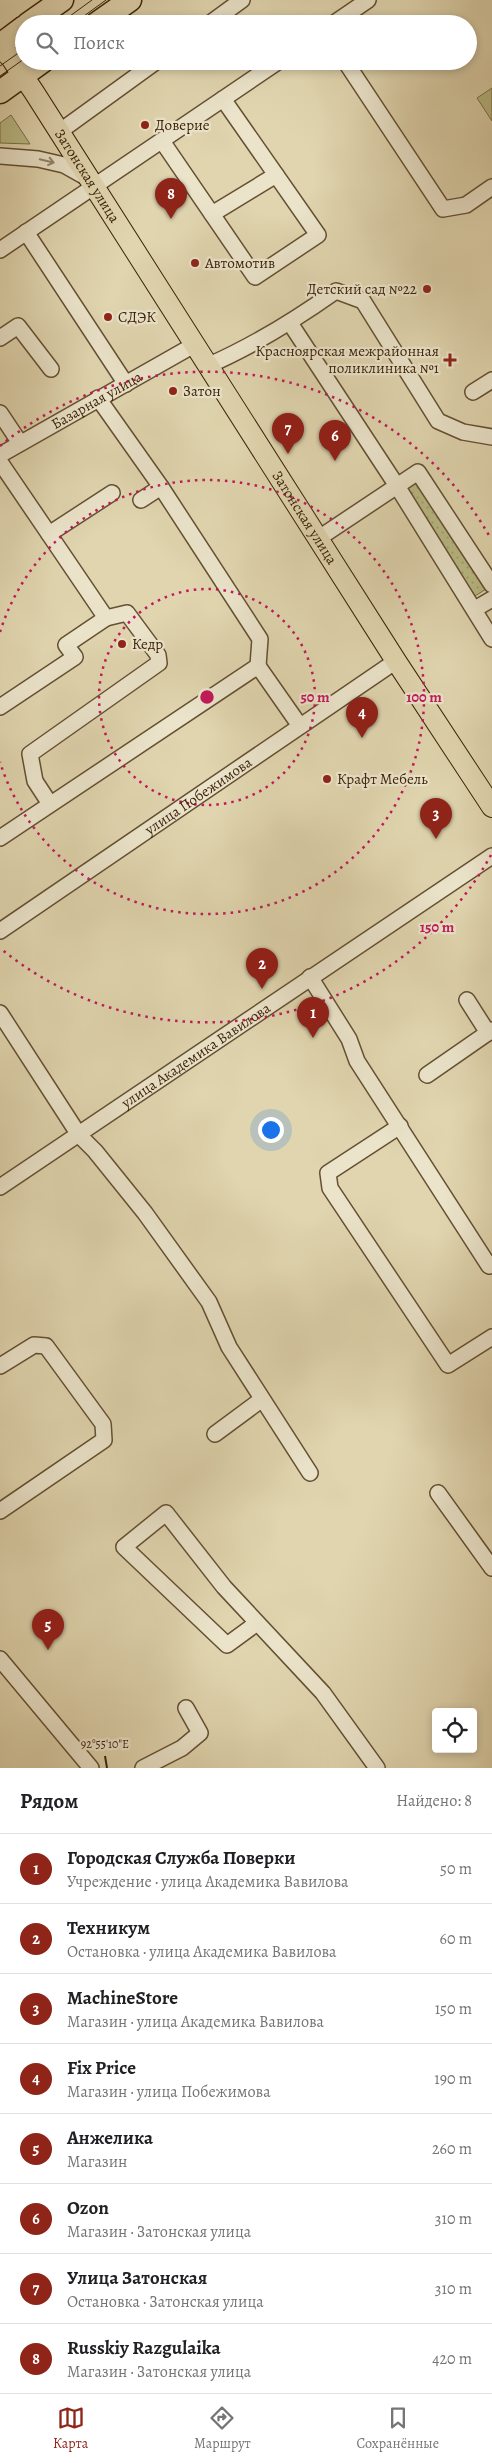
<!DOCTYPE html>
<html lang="ru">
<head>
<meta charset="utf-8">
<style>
  :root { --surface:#fff; --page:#f2f2f2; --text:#202124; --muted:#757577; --line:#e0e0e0; --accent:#8f2418 }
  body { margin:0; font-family:Alegreya,serif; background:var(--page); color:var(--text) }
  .controls { position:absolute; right:15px; bottom:15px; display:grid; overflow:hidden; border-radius:5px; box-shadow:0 2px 8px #0003 }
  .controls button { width:45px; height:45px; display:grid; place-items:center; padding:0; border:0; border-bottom:1px solid var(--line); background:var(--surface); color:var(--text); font:25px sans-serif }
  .you { position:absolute; left:270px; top:1129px; width:18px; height:18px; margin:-12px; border:4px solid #fff; border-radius:50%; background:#1a73e8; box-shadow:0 0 0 8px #1a73e833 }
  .badge { display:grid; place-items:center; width:32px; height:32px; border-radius:50%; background:var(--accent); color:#fff; font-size:16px; font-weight:700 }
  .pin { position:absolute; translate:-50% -41px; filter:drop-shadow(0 1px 2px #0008) }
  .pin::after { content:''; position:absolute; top:26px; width:18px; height:15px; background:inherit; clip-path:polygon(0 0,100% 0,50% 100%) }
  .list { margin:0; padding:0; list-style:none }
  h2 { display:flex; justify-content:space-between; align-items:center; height:65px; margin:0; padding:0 20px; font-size:21px }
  h2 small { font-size:16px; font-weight:400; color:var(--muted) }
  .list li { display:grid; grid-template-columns:32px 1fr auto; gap:15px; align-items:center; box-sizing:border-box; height:70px; padding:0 20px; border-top:1px solid var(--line) }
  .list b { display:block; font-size:19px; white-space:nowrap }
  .list p { margin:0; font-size:16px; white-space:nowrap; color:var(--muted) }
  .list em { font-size:16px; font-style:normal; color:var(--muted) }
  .icon { flex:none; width:28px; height:28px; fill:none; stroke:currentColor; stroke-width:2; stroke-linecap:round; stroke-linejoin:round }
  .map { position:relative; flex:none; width:492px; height:1768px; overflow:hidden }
  .search { position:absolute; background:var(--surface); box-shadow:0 2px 8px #0003; left:15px; right:15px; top:15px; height:55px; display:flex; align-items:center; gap:12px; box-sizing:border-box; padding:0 18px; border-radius:28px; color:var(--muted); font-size:19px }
  .sheet { height:625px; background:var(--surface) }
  nav { display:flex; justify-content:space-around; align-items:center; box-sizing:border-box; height:70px; border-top:1px solid var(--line); background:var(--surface); font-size:14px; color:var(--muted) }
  nav a { display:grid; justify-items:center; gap:2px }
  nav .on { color:var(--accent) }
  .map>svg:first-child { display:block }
</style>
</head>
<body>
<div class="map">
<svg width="492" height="1768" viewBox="0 0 492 1768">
  <defs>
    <pattern id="park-dots" width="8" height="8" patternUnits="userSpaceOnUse" patternTransform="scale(1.25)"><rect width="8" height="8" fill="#babb86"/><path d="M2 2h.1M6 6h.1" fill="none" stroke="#a1a072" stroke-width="1.8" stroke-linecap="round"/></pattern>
  </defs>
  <rect width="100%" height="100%" fill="#e0d5af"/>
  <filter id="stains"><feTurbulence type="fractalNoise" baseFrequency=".004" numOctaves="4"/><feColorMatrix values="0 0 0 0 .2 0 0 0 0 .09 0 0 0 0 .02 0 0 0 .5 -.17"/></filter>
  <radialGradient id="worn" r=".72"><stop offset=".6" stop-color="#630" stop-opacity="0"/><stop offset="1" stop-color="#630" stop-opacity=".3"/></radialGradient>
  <path fill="#babb86" stroke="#7a6f48" d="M492,88V121L477,98Z
    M11,115L30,144L0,143V123Z"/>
  <path fill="url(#park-dots)" stroke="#7a6f48" d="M415,480L486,589L475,596L403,487Z"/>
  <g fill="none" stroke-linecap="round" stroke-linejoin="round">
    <g stroke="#645032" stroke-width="18">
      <g id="minor">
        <path d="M209,24L242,0"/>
        <path d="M333,24L368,0"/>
        <path d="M345,61L443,209L466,205L492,187"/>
        <path d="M59,132L157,61"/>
        <path d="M162,141L255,277L318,235L223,99"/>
        <path d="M0,156L38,159L64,165L89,179"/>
        <path d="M212,214L276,175"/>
        <path d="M26,232L126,384"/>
        <path d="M0,250L279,61"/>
        <path d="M290,323L397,486L319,538"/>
        <path d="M0,338L18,326L51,369"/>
        <path d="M207,366C253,346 295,320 336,291L363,301L438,421L463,432L492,437"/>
        <path d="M473,392L492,380"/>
        <path d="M98,398L161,487L260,639L258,666"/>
        <path d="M0,413L20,443"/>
        <path id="s1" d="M0,455L194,345"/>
        <path d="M0,462L49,534L112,493"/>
        <path d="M141,500L161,487"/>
        <path d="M49,534L106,618"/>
        <path d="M492,585L418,472L397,486L492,639"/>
        <path d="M475,609L492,599"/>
        <path d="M0,707L75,657L66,645L106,618L127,613L158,655L159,663L30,754L35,781L50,804"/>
        <path d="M0,838L258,666L300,726"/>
        <path id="s2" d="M0,931L396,661"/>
        <path d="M310,977L349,1039L357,1061L489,1266L492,1264"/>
        <path d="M467,1000L488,1033"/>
        <path d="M0,1013L79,1135L95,1151L145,1213L209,1302L229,1347L310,1473"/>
        <path d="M427,1075L492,1030"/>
        <path d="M400,1126L328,1173L330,1188L448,1365L492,1337"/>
        <path id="s3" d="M0,1187L492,856"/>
        <path d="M0,1366L34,1345L46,1346L103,1424L104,1440L0,1511"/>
        <path d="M215,1434L261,1400"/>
        <path d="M438,1493L492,1568"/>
        <path d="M257,1623L227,1645L124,1547L166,1513L224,1587L323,1693L377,1768"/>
        <path d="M0,1659L91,1768"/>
        <path d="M143,1768L182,1748L200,1733L186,1708"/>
      </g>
    </g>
    <g stroke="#3b2309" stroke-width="22">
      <g id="major">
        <path id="s4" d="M0,47L11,58L34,92L396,661L492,807"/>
      </g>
    </g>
    <g stroke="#3b2309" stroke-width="25">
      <path id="highway" d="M28,24L62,0
        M96,24L130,0
        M0,45L24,27
        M0,92L43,61"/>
    </g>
    <use href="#minor" stroke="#ebe4cb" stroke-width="15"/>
    <use href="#major" stroke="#e0d5af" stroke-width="20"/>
    <use href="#highway" stroke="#e0d5af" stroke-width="22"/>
    <path stroke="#3b2309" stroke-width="1" d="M59,24L92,0
      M73,24L106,0
      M0,66L24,49
      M0,76L24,59"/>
  </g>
  <defs><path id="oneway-shaft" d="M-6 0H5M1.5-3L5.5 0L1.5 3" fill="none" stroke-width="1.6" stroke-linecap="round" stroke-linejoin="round" transform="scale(1.25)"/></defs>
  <use stroke="#93846a" href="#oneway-shaft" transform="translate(47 161) rotate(13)"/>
  <path fill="none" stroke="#3b2309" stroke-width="2" d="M105,1756L107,1768"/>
  <g fill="none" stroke="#c2185b" stroke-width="2.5" stroke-dasharray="2.5 5">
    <circle cx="207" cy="697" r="108"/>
    <path d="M0 632A217 217 0 1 1 0 762"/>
    <path d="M491 855A325 325 0 0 1 0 948M0 446A325 325 0 0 1 491 539"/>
  </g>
  <g fill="#8f2418" stroke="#ebe4cb" stroke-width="2">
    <circle cx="145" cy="125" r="5"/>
    <circle cx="195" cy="263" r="5"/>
    <circle cx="427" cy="289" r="5"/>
    <circle cx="108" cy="317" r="5"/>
    <path d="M447.5 352.5h5v5h5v5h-5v5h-5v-5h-5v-5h5z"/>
    <circle cx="173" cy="391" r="5"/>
    <circle cx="122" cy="644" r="5"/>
    <circle cx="327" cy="779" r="5"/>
  </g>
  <g text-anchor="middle" stroke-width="4.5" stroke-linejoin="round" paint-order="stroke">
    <g font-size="15" fill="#3b2309" stroke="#ebe4cb" text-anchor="start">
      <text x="155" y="130">Доверие</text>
      <text x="205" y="268">Автомотив</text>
      <text x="417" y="294" text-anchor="end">Детский сад №22</text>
      <text x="118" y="322">СДЭК</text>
      <text x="439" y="356" text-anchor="end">Красноярская межрайонная<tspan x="439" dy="17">поликлиника №1</tspan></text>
      <text x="183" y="396">Затон</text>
      <text x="132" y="649">Кедр</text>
      <text x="337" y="784">Крафт Мебель</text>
    </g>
    <g font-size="15" fill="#3b2309" stroke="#ebe4cb">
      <text dy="5" stroke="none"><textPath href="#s4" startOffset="156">Затонская улица</textPath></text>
      <text dy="5" stroke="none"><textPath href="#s1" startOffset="111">Базарная улица</textPath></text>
      <text dy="5" stroke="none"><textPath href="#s4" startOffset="561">Затонская улица</textPath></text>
      <text dy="5" stroke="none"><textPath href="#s2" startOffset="240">улица Побежимова</textPath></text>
      <text dy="5" stroke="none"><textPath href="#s3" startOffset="236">улица Академика Вавилова</textPath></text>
    </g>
  </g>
  <g font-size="12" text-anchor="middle" fill="#3b2309" stroke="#ebe4cb" stroke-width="4.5" stroke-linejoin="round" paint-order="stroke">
    <text x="105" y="1748">92°55'10"E</text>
  </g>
  <circle cx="207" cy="697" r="8" fill="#c2185b" stroke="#ebe4cb" stroke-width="2.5"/>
  <g font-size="15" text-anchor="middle" font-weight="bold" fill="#c2185b" stroke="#ebe4cb" stroke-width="4.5" stroke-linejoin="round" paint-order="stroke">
    <text x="315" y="702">50 m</text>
    <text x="424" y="702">100 m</text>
    <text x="437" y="932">150 m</text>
  </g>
  <rect width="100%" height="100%" filter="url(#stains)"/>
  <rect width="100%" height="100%" fill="url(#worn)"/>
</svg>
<div class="controls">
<button><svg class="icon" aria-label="locate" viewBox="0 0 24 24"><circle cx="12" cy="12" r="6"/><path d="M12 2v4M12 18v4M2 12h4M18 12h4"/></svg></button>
</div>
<div class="you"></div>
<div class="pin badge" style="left:313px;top:1038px">1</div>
<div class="pin badge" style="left:262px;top:989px">2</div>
<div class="pin badge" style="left:436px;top:839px">3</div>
<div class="pin badge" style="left:362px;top:738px">4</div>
<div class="pin badge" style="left:48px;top:1650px">5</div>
<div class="pin badge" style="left:335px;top:461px">6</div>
<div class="pin badge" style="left:288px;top:454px">7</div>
<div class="pin badge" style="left:171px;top:219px">8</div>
<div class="search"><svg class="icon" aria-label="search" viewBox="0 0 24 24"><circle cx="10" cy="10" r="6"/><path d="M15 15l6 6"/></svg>Поиск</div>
</div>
<section class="sheet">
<h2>Рядом<small>Найдено: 8</small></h2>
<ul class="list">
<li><span class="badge">1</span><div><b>Городская Служба Поверки</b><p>Учреждение · улица Академика Вавилова</p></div><em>50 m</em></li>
<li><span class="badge">2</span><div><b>Техникум</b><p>Остановка · улица Академика Вавилова</p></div><em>60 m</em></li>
<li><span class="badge">3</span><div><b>MachineStore</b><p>Магазин · улица Академика Вавилова</p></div><em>150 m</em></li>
<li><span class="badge">4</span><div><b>Fix Price</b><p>Магазин · улица Побежимова</p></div><em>190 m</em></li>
<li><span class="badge">5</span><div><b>Анжелика</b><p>Магазин</p></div><em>260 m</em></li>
<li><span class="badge">6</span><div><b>Ozon</b><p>Магазин · Затонская улица</p></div><em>310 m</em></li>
<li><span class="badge">7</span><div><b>Улица Затонская</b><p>Остановка · Затонская улица</p></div><em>310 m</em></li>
<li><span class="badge">8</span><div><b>Russkiy Razgulaika</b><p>Магазин · Затонская улица</p></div><em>420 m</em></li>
</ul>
</section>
<nav>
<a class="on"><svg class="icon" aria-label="map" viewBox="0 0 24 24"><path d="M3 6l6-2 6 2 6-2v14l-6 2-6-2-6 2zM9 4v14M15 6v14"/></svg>Карта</a>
<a><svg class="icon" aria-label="directions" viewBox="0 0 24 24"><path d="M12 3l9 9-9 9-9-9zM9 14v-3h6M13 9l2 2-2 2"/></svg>Маршрут</a>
<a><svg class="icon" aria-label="saved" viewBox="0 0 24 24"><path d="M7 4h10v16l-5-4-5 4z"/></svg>Сохранённые</a>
</nav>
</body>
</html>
